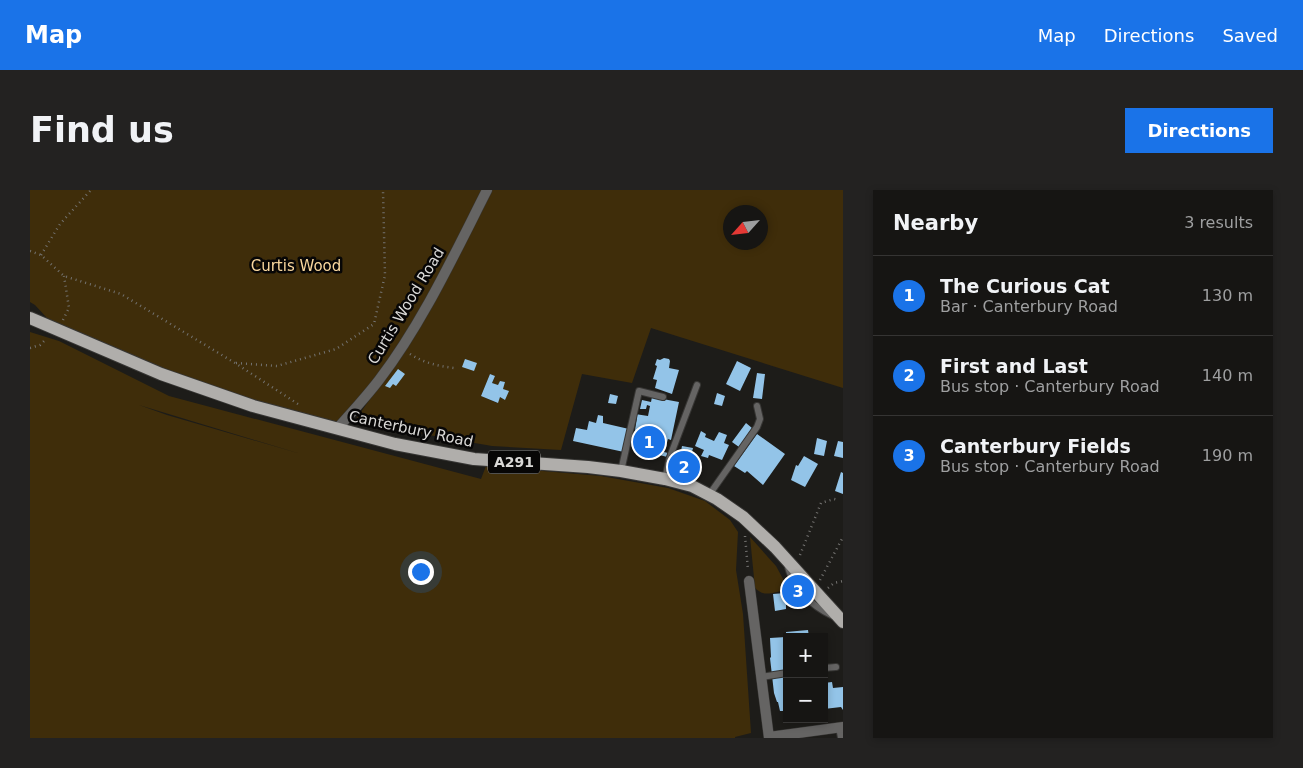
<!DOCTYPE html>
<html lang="en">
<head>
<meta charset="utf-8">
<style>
  :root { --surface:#161513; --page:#232221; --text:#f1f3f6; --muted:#9e9fa0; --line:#353433; --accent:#1a73e8 }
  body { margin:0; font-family:"DejaVu Sans",sans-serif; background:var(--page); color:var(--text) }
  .controls { position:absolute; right:15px; bottom:15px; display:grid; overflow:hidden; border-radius:0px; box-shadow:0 2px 8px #0003 }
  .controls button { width:45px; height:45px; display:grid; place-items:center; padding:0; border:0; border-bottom:1px solid var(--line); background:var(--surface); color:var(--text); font:25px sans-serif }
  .compass { position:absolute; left:693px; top:15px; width:45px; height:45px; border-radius:50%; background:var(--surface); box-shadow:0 2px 8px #0003; rotate:243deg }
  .you { position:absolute; left:390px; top:381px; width:18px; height:18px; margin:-12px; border:4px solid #fff; border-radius:50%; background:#1a73e8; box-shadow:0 0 0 8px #1a73e833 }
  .badge { display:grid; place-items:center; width:32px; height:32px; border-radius:50%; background:var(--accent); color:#fff; font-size:16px; font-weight:700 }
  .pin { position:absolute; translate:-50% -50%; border:2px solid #fff; box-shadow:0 1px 5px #0006 }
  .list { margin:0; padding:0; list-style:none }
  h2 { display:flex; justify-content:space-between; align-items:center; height:65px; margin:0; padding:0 20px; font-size:21px }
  h2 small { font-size:16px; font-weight:400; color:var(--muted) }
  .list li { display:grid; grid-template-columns:32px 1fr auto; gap:15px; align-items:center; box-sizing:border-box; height:80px; padding:0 20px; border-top:1px solid var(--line) }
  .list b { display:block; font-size:19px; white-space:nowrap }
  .list p { margin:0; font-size:16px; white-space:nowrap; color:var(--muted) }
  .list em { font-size:16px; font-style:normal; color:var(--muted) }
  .map { position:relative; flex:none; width:813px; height:548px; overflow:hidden; border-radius:0px }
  header { display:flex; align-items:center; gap:30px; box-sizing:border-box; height:70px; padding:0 25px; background:var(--accent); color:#fff }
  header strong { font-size:24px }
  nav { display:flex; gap:28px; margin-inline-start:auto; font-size:18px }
  .intro { display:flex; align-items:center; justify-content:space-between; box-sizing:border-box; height:120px; padding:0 30px }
  h1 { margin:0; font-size:35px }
  .button { padding:12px 22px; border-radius:0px; background:var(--accent); color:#fff; font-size:18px; font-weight:700 }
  main { display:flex; gap:30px; padding:0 30px }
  aside { flex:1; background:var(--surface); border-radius:0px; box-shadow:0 2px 8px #0003 }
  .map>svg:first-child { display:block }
</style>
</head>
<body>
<header>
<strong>Map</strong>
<nav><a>Map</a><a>Directions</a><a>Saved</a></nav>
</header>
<div class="intro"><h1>Find us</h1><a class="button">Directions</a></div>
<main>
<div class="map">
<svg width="813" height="548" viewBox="0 0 813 548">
  <rect width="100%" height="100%" fill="#1d1c19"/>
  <path fill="#3f2d0a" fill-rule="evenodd" d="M0,0H813V198L621,138L602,193L552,184L531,260L462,256L324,232L390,137L307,239L223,216L28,140L5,115L0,112ZM701,22H731V52H701ZM460,184L465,186L462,193L468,195L470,191L475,192L473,199L478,201L475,210L470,207L467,213L451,206Z
    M0,142L29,151L139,206L451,289L456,276L571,286L638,298L675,311L700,330L708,342L706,380L713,424L721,543L705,547V548H0ZM109,215L271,264L137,225Z
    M720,347L746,376L758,398L756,400C743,402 735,408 725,398Z"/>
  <path fill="#93c4e8" d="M634,168L639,169L640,171L639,178L649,180L642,204L625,198L627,190L623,189L627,176L625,175L627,169L630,170Z
    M435,169L447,173L444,181L432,177Z
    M707,171L721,178L710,201L696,194Z
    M368,179L375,184L366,196L363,194L360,198L355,196Z
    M727,183L735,184L732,209L723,208Z
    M460,184L465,186L462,193L468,195L470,191L475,192L473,199L479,201L475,210L470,207L468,213L451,206Z
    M687,203L695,206L692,216L684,214Z
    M580,204L588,206L586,214L578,213Z
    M622,207L649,212L641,250L638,249L636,256L630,255L629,259L626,258V260L650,266L652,256L663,258L661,266L655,265L654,271L625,264L624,267L604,262L608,247L604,246L607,228H605V224L618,226L620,216L617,215L616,219H610L612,210L621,212Z
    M568,225L573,226V233L599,239L594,262L543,251L546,238L557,240L559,231L566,233Z
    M716,233L722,238L709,257L702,252Z
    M671,241L676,244L675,247L684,251L689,242L697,245L694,253L699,255L692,270L679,265L678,268L671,266L674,260L665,256Z
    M727,244L755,264L733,295L717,281L715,283L704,276Z
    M787,248L797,251L794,266L784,264Z
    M808,251L813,252V268L804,266Z
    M774,266L788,274L775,297L761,290L766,275L768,276Z
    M811,282L813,283V304L805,301Z
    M755,403V409H760L761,415H756V419L745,421L743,404Z
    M778,440L779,447H757V521H750L748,512H747L744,503L740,468L741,467L740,448L756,447V442Z
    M802,492L803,498L813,497V520L811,517L794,519V493Z"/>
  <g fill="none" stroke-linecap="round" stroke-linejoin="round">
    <g stroke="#373634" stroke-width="8">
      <path id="lane" d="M641,264L667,195
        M591,281L609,201L633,207
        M635,289L640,267
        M679,305L727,237L730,229L727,216
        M757,374C763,398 781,416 803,426
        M794,478L806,477
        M731,487L757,483
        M809,537L811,548"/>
    </g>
    <g stroke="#373634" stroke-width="11">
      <path id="street" d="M307,239C321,223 336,207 349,190C392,134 425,63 457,0
        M719,391L739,548
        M739,547L813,537"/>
    </g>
    <g stroke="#373634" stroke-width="14">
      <path id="primary" d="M0,128L131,184L223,216L365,254L444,269L558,277L591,281L635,289L662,296L687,309L713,327L745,357L813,432"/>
    </g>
    <path stroke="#747371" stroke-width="2.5" stroke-dasharray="1 4" stroke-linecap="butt" d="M0,61L11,65L34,86L91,104L205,173L268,214
      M11,65L30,34L61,0
      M33,130L39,118L34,86
      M0,158L10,155L16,149
      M380,164C394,173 408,176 424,178
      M206,173L247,176L306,159L344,134L355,85L353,0
      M715,346L718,380
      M770,365L791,313L804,309L808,310
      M790,390L813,347
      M798,398L804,393L813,391"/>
    <use href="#lane" stroke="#656463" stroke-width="6"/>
    <use href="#street" stroke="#656463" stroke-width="10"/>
    <use href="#primary" stroke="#b0aeab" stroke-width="12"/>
  </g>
  <g text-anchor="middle" stroke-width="5" stroke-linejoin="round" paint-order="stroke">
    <rect fill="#070606" stroke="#9b9a98" stroke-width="1" x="458" y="260.5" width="52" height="23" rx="4"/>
    <g font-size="14" font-weight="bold" fill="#dad9d7">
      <text x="484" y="277">A291</text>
    </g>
    <g font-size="15" fill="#f9d79e" stroke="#070606">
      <text x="266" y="81">Curtis Wood</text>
    </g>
    <g font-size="15" fill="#dad9d7" stroke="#070606">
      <text transform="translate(376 116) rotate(-59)" y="5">Curtis Wood Road</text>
      <text transform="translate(381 239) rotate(12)" y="5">Canterbury Road</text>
    </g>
  </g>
</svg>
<div class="controls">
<button>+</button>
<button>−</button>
</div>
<svg class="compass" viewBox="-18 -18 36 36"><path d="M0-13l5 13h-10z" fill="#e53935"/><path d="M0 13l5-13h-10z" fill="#9e9fa0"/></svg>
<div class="you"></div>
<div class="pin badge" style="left:619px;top:252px">1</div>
<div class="pin badge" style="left:654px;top:277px">2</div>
<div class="pin badge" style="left:768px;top:401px">3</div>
</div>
<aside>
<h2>Nearby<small>3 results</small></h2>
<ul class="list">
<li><span class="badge">1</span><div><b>The Curious Cat</b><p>Bar · Canterbury Road</p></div><em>130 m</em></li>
<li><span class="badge">2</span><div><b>First and Last</b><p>Bus stop · Canterbury Road</p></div><em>140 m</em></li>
<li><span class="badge">3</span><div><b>Canterbury Fields</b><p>Bus stop · Canterbury Road</p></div><em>190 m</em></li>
</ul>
</aside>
</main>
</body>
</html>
